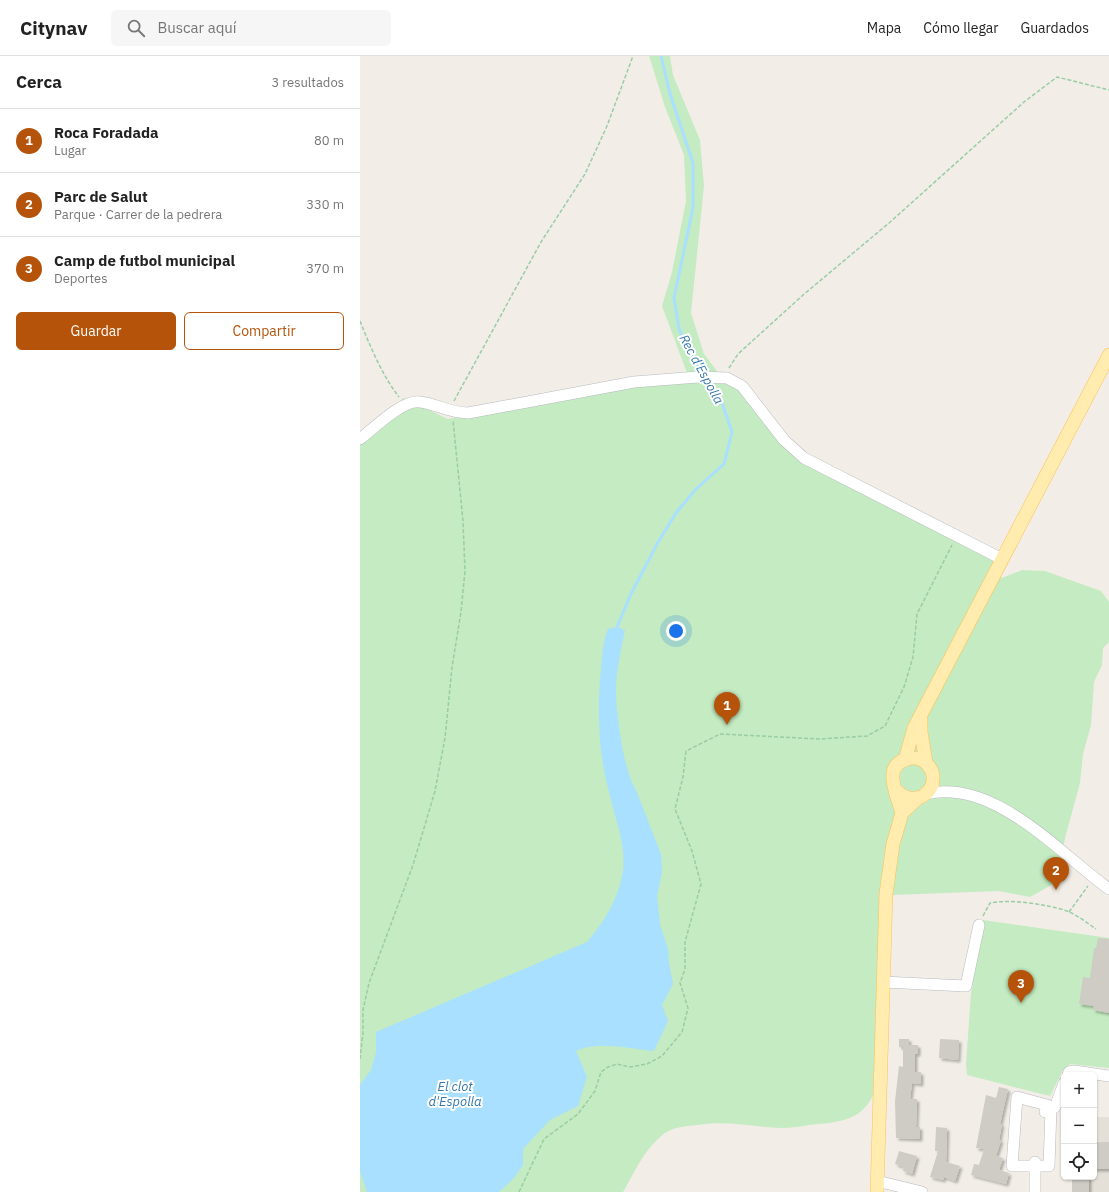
<!DOCTYPE html>
<html lang="es">
<head>
<meta charset="utf-8">
<style>
  :root { --surface:#fff; --page:#f6f6f6; --text:#222; --muted:#767676; --line:#e0e0e0; --accent:#b45309 }
  body { margin:0; font-family:"IBM Plex Sans",sans-serif; background:var(--page); color:var(--text) }
  .controls { position:absolute; right:12px; bottom:12px; display:grid; overflow:hidden; border-radius:6px; box-shadow:0 1px 3px #0004 }
  .controls button { width:36px; height:36px; display:grid; place-items:center; padding:0; border:0; border-bottom:1px solid var(--line); background:var(--surface); color:var(--text); font:20px sans-serif }
  .you { position:absolute; left:316px; top:575px; width:14px; height:14px; margin:-10px; border:3px solid #fff; border-radius:50%; background:#1a73e8; box-shadow:0 0 0 6px #1a73e833 }
  .badge { display:grid; place-items:center; width:26px; height:26px; border-radius:50%; background:var(--accent); color:#fff; font-size:13px; font-weight:700 }
  .pin { position:absolute; translate:-50% -33px; filter:drop-shadow(0 1px 2px #0008) }
  .pin::after { content:''; position:absolute; top:21px; width:14px; height:12px; background:inherit; clip-path:polygon(0 0,100% 0,50% 100%) }
  .list { margin:0; padding:0; list-style:none }
  h2 { display:flex; justify-content:space-between; align-items:center; height:52px; margin:0; padding:0 16px; font-size:17px }
  h2 small { font-size:13px; font-weight:400; color:var(--muted) }
  .list li { display:grid; grid-template-columns:26px 1fr auto; gap:12px; align-items:center; box-sizing:border-box; height:64px; padding:0 16px; border-top:1px solid var(--line) }
  .list b { display:block; font-size:15px; white-space:nowrap }
  .list p { margin:0; font-size:13px; white-space:nowrap; color:var(--muted) }
  .list em { font-size:13px; font-style:normal; color:var(--muted) }
  .actions { display:flex; gap:8px; padding:12px 16px }
  .actions a { flex:1; padding:9px 0; border:1px solid var(--accent); border-radius:6px; text-align:center; font-size:14px; color:var(--accent) }
  .actions .main { background:var(--accent); color:#fff }
  .icon { flex:none; width:22px; height:22px; fill:none; stroke:currentColor; stroke-width:2; stroke-linecap:round; stroke-linejoin:round }
  .map { position:relative; flex:none; width:749px; height:1136px; overflow:hidden }
  header { display:flex; align-items:center; gap:24px; box-sizing:border-box; height:56px; padding:0 20px; background:var(--surface); border-bottom:1px solid var(--line) }
  header strong { font-size:19px }
  nav { display:flex; gap:22px; margin-inline-start:auto; font-size:14px }
  .search { width:280px; height:36px; background:var(--page); display:flex; align-items:center; gap:10px; box-sizing:border-box; padding:0 14px; border-radius:6px; color:var(--muted); font-size:15px }
  main { display:flex }
  aside { flex:1; background:var(--surface) }
  .map>svg:first-child { display:block }
</style>
</head>
<body>
<header>
<strong>Citynav</strong>
<div class="search"><svg class="icon" aria-label="search" viewBox="0 0 24 24"><circle cx="10" cy="10" r="6"/><path d="M15 15l6 6"/></svg>Buscar aquí</div>
<nav><a>Mapa</a><a>Cómo llegar</a><a>Guardados</a></nav>
</header>
<main>
<aside>
<h2>Cerca<small>3 resultados</small></h2>
<ul class="list">
<li><span class="badge">1</span><div><b>Roca Foradada</b><p>Lugar</p></div><em>80 m</em></li>
<li><span class="badge">2</span><div><b>Parc de Salut</b><p>Parque · Carrer de la pedrera</p></div><em>330 m</em></li>
<li><span class="badge">3</span><div><b>Camp de futbol municipal</b><p>Deportes</p></div><em>370 m</em></li>
</ul>
<div class="actions"><a class="main">Guardar</a><a>Compartir</a></div>
</aside>
<div class="map">
<svg width="749" height="1136" viewBox="0 0 749 1136">
  <defs>
    <filter id="shadow"><feDropShadow dx="2.5" dy="2.5" stdDeviation="1" flood-color="#0004"/></filter>
  </defs>
  <rect width="100%" height="100%" fill="#f2eee7"/>
  <path fill="#e4e0d7" d="M734,1061H749V1136H712V1121H734Z"/>
  <path fill="#c4ebc1" d="M289,0H310L313,19L340,84L344,130L331,257L344,298L363,323H375L437,397L644,504L638,516L642,522L662,514L685,515L741,535L749,546V586L743,592L742,609L734,626L731,669L723,698L720,727L705,782L701,805L703,817L693,828L670,841L639,835L532,839L520,1025C506,1059 494,1065 458,1068C446,1069 435,1072 422,1072C393,1071 366,1064 337,1069C327,1070 314,1071 305,1077C284,1093 276,1114 263,1136H0V388L17,377L43,342L88,363L274,326L330,325L302,250L312,216L326,145L324,99L305,51Z
    M623,864L749,882V1012L710,1008L703,1014L690,1040L607,1019L606,1008L611,937Z"/>
  <path fill="#a9e0ff" d="M257,571L265,574C261,594 256,614 256,635C256,658 264,716 276,734L301,798L302,816L297,840L300,868L308,893L309,907L313,928L302,949L308,965L294,995C270,993 239,984 216,995L227,1021L218,1050L190,1064L163,1093V1109L153,1123L139,1136H7L0,1115V1029L11,1014L16,996V976L227,886C244,866 257,845 262,820C268,792 255,763 249,736C238,695 237,654 241,612C242,598 243,586 248,573Z"/>
  <g fill="none" stroke-linecap="round" stroke-linejoin="round">
    <path stroke="#a9e0ff" stroke-width="3" d="M301,0L310,38L333,107V152L314,242L319,273L342,319
      M257,571L270,540L297,488L316,457L336,433L364,408L372,376L362,347L345,324"/>
  </g>
  <path fill="#cfcbc5" filter="url(#shadow)" d="M738,882L749,883V957L733,954L734,950L719,948L723,921L730,922L734,892H736Z
    M539,983H549V989H558V998H555V1016H561V1028L552,1027L550,1043H557L556,1071H560V1083L536,1082L535,1045L539,1010L543,1011V991H539Z
    M580,983L599,984L598,1004L579,1002Z
    M639,1031L648,1033L640,1068H642L639,1084H641L636,1100L643,1102L639,1114L649,1117L646,1128L611,1119L614,1108L619,1109L624,1093L616,1092L626,1039L636,1042Z
    M576,1071L587,1072L586,1106L600,1110L595,1125L584,1121L583,1124L570,1121L578,1095H575Z
    M734,1086H749V1113H734Z
    M539,1095L557,1100L552,1118L543,1115L544,1111L535,1108Z
    M712,1121H729V1136H712Z"/>
  <g fill="none" stroke-linecap="round" stroke-linejoin="round">
    <g stroke="#b7babe" stroke-width="12">
      <path id="minor" d="M0,383C13,373 43,343 60,346C77,348 90,357 108,357L274,326L338,321L367,322L382,330L424,384L444,402L642,503
        M566,738C634,722 698,796 749,833
        M523,926L606,930L619,869
        M708,1019L709,1016L714,1015L749,1020
        M657,1041L687,1049L691,1053L689,1110H652Z
        M685,1056L695,1051L704,1027
        M517,1125L562,1136
        M675,1136V1106"/>
    </g>
    <g stroke="#ffc152" stroke-width="14">
      <path id="major" d="M561,664V676L566,707
        M545,704L554,672L749,299
        M537,735C557,756 586,728 567,708C562,703 554,701 547,703C521,710 538,741 542,757
        M517,1136L526,838L533,788L542,757L558,742"/>
    </g>
    <path stroke="#99cda4" stroke-width="1.5" stroke-dasharray="4 2" stroke-linecap="butt" d="M0,265C10,290 22,319 39,341
      M369,312L378,298L443,239L529,167L664,46L697,21L749,34
      M94,345L181,186L225,118L247,70L273,0
      M709,856L728,830
      M623,860L630,847C651,843 684,848 704,854C716,858 726,866 736,873
      M0,1003L3,977V954L9,927L53,809L75,735L85,682L92,611L101,556L105,515L103,465L93,364
      M159,1136L184,1083L218,1058L235,1035L241,1016L248,1011L257,1008L270,1011L287,1008L302,1000L322,976L328,952L320,927L325,913V886L341,828L332,795L315,753L323,721L326,695L360,678L460,683L507,680L525,670L544,631L553,601L557,558L592,489"/>
    <use href="#minor" stroke="#fff" stroke-width="11"/>
    <use href="#major" stroke="#ffecae" stroke-width="13"/>
  </g>
  <g text-anchor="middle" stroke-width="4" stroke-linejoin="round" paint-order="stroke">
    <g font-size="13" font-style="italic" fill="#3577aa" stroke="#fff">
      <text transform="translate(342 313) rotate(61)" y="5">Rec d'Espolla</text>
      <text x="95" y="1035">El clot<tspan x="95" dy="15">d'Espolla</tspan></text>
    </g>
  </g>
</svg>
<div class="controls">
<button>+</button>
<button>−</button>
<button><svg class="icon" aria-label="locate" viewBox="0 0 24 24"><circle cx="12" cy="12" r="6"/><path d="M12 2v4M12 18v4M2 12h4M18 12h4"/></svg></button>
</div>
<div class="you"></div>
<div class="pin badge" style="left:367px;top:669px">1</div>
<div class="pin badge" style="left:696px;top:834px">2</div>
<div class="pin badge" style="left:661px;top:947px">3</div>
</div>
</main>
</body>
</html>
